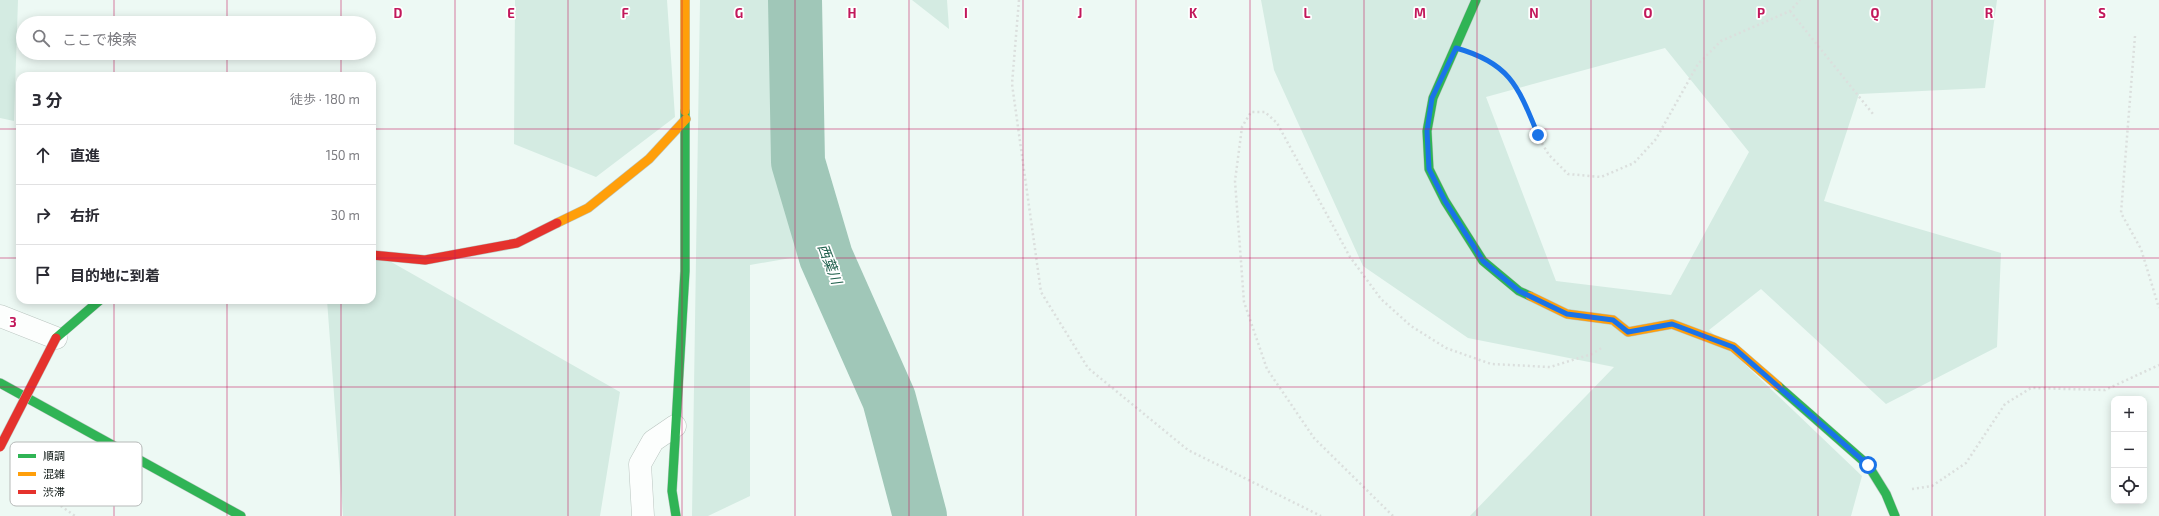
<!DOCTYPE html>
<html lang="ja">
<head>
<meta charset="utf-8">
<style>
  :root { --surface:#fff; --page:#f2f2f3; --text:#2b2b33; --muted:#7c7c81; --line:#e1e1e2 }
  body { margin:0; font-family:"Exo 2","Noto Sans JP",sans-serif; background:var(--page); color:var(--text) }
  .controls { position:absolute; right:12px; bottom:12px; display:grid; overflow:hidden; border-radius:8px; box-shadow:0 2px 10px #0003 }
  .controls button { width:36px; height:36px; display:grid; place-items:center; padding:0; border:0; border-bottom:1px solid var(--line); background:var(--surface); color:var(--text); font:20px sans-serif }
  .stop { position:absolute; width:12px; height:12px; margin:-9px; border:3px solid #1a73e8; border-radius:50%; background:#fff }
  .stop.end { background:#1a73e8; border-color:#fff; box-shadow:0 1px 4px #0008 }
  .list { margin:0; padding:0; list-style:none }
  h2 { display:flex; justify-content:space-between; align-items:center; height:52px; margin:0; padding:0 16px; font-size:17px }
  h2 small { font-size:13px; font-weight:400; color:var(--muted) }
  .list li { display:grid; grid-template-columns:26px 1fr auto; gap:12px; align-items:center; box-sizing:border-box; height:60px; padding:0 16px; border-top:1px solid var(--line) }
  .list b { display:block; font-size:15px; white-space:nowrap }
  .list em { font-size:13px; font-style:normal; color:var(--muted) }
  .icon { flex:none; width:22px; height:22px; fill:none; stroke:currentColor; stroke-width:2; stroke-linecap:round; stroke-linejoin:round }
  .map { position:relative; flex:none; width:2159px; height:516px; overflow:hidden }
  .search { position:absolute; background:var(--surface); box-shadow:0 2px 10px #0003; left:16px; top:16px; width:360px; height:44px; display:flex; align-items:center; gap:10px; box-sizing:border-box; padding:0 14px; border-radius:22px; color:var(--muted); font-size:15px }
  .panel { position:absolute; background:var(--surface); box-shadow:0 2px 10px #0003; left:16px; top:72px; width:360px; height:232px; border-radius:12px }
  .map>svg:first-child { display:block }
</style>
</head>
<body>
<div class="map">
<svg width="2159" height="516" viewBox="0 0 2159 516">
  <rect width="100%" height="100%" fill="#edf9f4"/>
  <path fill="#d4ebe2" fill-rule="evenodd" d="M0,0H18L14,121L0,118Z
    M515,0H667L675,117L596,177L514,144Z
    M700,0H778L780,151L808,255L750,265V496L708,516H692Z
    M912,0H947L949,29Z
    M1261,0H1997L1985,88L1859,94L1824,201L2001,253L1997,347L1886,404L1761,289L1709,330L1862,476L1851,516H1470L1614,367L1468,338L1363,266L1274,70ZM1665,48L1749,152L1671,295L1556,281L1486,97Z
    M372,251L620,392L600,516H343L327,300H372Z"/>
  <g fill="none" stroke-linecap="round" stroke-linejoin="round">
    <path stroke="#a0c7b8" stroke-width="54" d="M795,0L798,162L826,257L889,399L920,516"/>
    <g stroke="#bac5c0" stroke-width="23">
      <path id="street" d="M0,316L56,338
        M643,516L640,464L653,441L675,426"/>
    </g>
    <g stroke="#bac5c0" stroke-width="10">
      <path id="fast" d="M1476,0L1433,98L1427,131L1429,169L1445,201L1483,261L1519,291L1530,296
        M56,338L100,300
        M0,383L241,516
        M1778,386L1868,465L1886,494L1895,516
        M676,516L672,491L685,271V111"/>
    </g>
    <g stroke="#bac5c0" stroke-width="10">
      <path id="slow" d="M685,0V111
        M557,223L588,208L649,159L686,119
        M1530,296L1567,314L1613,320L1628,332L1672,324L1733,347L1778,386"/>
    </g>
    <g stroke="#bac5c0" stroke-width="10">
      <path id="jam" d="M372,255L425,260L517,243L557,223"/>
    </g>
    <path stroke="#dbdfdd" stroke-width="2.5" stroke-dasharray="2 3" stroke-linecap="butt" d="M1019,0L1012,84L1041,292L1088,368L1188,450L1321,516
      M1790,11L1873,114
      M2135,36L2121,213L2141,249L2159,308
      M1481,56L1504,70L1521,94L1537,135L1549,155L1568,174L1601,177L1634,163L1656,139L1698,64L1721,41L1790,11L1800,0
      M12,471L75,516
      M1912,489L1932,486L1966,463L2005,404L2031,388L2105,390L2159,365
      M1393,516L1314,438L1267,369L1244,302L1235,181L1242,127L1251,112H1265L1277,123L1350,257L1381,299L1411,326L1446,348L1491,364L1550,367L1592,354L1603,347"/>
    <use href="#street" stroke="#fcfefd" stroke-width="22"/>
    <use href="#fast" stroke="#30b455" stroke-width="9"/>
    <use href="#slow" stroke="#ff9f0a" stroke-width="9"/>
    <use href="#jam" stroke="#e5322d" stroke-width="9"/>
    <g stroke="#bac5c0" stroke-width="10" stroke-linecap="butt">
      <path id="jam-bridge" d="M0,447L56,338"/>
    </g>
    <use href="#jam-bridge" stroke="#e5322d" stroke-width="9"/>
  </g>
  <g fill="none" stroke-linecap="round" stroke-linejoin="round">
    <path stroke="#1a73e8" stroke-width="5" d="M1538,135C1518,86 1510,63 1456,48L1432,98L1427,131L1429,169L1445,201L1483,261L1519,291L1567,314L1613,320L1628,332L1672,324L1733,347L1868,465"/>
  </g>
  <path fill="none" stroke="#c2185b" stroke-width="1" stroke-opacity="0.55" d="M114,0V23M227,0V23M341,0V23M455,0V516M568,0V516M682,0V516M795,0V516M909,0V516M1023,0V516M1136,0V516M1250,0V516M1364,0V516M1477,0V516M1591,0V516M1704,0V516M1818,0V516M1932,0V516M2045,0V516M114,53V76M227,53V76M341,53V76M0,129H20M372,129H2159M0,258H20M372,258H2159M114,300V516M227,300V516M341,300V516M0,387H2159"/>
  <g text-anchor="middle" stroke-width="3.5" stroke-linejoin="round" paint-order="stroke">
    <g font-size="14" font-style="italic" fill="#21614d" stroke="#fff">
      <text transform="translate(830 264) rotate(69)" y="5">西葉川</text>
    </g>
  </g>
  <rect x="10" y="442" width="132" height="64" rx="6" fill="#fff" stroke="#b6b9b8" stroke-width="1"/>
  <rect x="18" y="454" width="18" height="4" fill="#30b455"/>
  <rect x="18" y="472" width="18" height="4" fill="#ff9f0a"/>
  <rect x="18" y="490" width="18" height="4" fill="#e5322d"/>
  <g font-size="11" fill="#0b1512">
    <text x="43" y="460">順調</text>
    <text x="43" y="478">混雑</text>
    <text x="43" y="496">渋滞</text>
  </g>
  <g font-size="13" text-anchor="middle" font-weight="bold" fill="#c2185b" stroke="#fff" stroke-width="3.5" stroke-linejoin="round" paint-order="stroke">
    <text x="398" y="18">D</text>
    <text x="511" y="18">E</text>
    <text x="625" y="18">F</text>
    <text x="739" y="18">G</text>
    <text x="852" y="18">H</text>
    <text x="966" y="18">I</text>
    <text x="1080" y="18">J</text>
    <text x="1193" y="18">K</text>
    <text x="1307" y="18">L</text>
    <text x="1420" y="18">M</text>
    <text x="1534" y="18">N</text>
    <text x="1648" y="18">O</text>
    <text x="1761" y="18">P</text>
    <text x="1875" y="18">Q</text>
    <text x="1989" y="18">R</text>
    <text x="2102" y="18">S</text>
    <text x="13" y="327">3</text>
  </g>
</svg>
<div class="controls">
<button>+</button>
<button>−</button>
<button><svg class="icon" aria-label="locate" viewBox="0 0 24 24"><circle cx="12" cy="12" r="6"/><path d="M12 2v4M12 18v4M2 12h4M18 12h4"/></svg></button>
</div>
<div class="stop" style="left:1868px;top:465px"></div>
<div class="stop end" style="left:1538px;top:135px"></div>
<div class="search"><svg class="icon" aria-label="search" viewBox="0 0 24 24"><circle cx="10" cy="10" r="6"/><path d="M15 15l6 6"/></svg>ここで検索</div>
<section class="panel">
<h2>3 分<small>徒歩 · 180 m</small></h2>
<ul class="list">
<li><svg class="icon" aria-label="ahead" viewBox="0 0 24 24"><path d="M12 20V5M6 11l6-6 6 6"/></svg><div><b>直進</b></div><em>150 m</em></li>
<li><svg class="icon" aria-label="right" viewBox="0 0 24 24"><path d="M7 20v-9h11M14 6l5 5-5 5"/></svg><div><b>右折</b></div><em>30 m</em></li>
<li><svg class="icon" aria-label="arrive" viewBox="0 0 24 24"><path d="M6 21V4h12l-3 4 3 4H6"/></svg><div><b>目的地に到着</b></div></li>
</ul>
</section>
</div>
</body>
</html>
